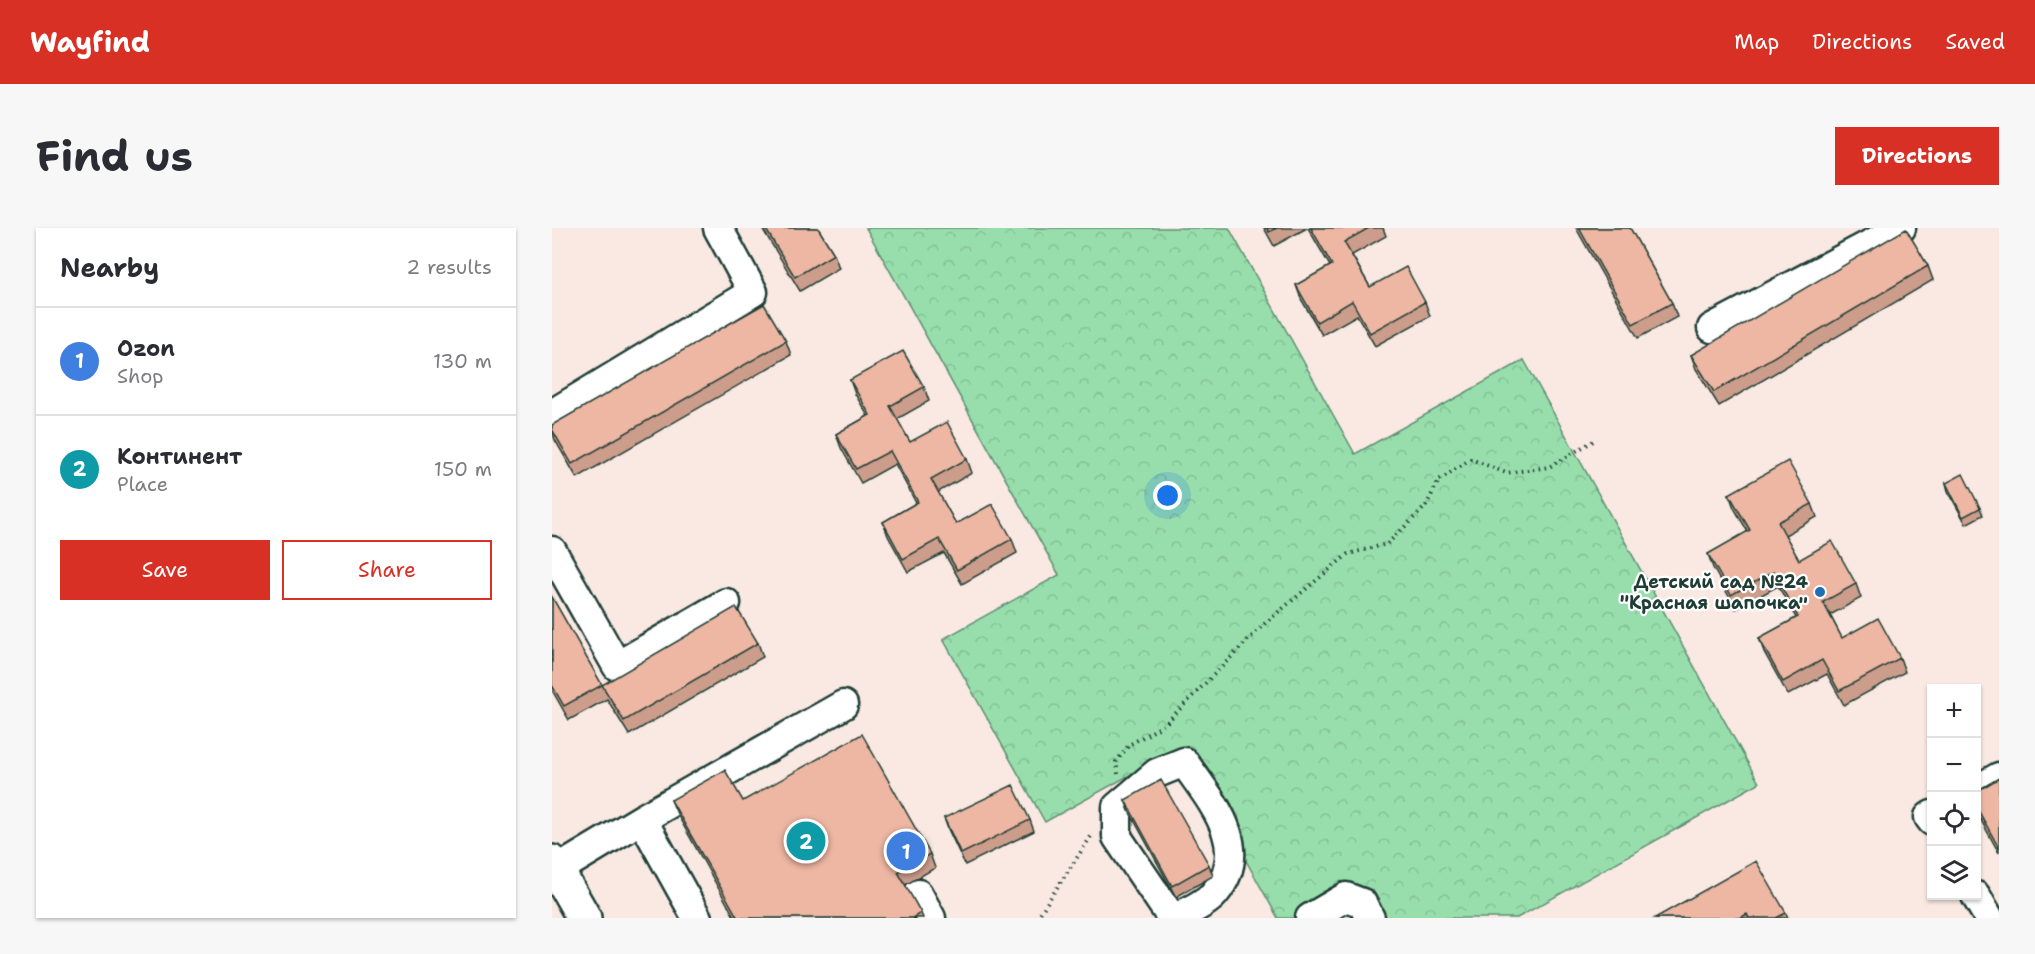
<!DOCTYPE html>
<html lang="en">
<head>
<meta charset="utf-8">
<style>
  :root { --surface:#fff; --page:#f7f7f7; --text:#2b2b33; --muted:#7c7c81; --line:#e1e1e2; --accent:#d93025 }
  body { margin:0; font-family:"Shantell Sans",sans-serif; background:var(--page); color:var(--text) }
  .controls { position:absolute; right:18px; bottom:18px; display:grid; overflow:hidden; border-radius:0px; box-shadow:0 2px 4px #0004 }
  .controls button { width:54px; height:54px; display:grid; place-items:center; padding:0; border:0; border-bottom:2px solid var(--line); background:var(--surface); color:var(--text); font:30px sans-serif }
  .you { position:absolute; left:616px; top:268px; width:21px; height:21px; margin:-15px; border:4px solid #fff; border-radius:50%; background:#1a73e8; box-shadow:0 0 0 9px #1a73e833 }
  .badge { display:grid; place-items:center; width:39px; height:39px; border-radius:50%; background:var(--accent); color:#fff; font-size:20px; font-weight:700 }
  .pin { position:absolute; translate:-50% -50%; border:3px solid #fff; box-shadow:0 2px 6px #0006 }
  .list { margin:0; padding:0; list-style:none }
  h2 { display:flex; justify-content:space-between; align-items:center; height:78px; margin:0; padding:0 24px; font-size:26px }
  h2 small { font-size:20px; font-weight:400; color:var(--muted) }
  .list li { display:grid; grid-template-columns:39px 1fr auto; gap:18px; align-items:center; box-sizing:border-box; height:108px; padding:0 24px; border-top:2px solid var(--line) }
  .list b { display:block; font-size:22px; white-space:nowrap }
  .list p { margin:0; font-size:20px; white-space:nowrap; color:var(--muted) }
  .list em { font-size:20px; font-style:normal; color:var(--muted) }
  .actions { display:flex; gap:12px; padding:18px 24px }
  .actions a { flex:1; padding:14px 0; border:2px solid var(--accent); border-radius:0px; text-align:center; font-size:21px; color:var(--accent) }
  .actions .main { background:var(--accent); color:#fff }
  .icon { flex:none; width:33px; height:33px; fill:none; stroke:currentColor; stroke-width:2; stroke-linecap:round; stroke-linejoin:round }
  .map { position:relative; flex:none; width:1447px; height:690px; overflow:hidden; border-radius:0px }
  header { display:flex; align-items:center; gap:36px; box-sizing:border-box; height:84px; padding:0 30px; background:var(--accent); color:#fff }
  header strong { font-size:28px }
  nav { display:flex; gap:33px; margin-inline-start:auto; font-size:21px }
  .intro { display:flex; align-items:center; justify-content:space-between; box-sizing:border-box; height:144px; padding:0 36px }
  h1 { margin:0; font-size:42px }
  .button { padding:15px 27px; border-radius:0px; background:var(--accent); color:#fff; font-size:21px; font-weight:700 }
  main { display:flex; gap:36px; padding:0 36px }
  aside { flex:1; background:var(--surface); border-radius:0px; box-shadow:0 2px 4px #0004 }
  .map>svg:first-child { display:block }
</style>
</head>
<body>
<header>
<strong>Wayfind</strong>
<nav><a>Map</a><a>Directions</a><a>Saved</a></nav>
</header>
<div class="intro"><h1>Find us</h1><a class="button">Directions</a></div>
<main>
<aside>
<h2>Nearby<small>2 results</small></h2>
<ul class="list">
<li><span class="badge" style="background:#3f7fe0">1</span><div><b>Ozon</b><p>Shop</p></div><em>130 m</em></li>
<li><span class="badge" style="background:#0f9aa8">2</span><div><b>Континент</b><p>Place</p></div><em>150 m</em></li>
</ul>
<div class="actions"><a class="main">Save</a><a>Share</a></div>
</aside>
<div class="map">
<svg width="1447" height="690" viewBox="0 0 1447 690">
  <defs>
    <pattern id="forest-crowns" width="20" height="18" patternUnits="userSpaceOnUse" patternTransform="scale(1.5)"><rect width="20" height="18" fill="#98deac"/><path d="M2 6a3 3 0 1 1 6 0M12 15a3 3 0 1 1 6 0" fill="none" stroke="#83bf95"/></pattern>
  </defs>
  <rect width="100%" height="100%" fill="#fae9e3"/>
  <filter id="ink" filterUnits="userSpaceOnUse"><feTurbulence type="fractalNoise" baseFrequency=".0167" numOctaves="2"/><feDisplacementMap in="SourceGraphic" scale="12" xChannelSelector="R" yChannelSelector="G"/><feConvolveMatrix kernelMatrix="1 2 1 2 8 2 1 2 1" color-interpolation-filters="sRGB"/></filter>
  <g filter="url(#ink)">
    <path fill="url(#forest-crowns)" stroke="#5c8e70" stroke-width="1.5" d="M314,0H677L803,226L972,132L1207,555L965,690H825L809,661L757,690H726L630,518L493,594L391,411L507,347Z"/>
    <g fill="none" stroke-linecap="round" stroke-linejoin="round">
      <g stroke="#1f3d34" stroke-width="33">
        <path id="minor" d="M1160,100L1349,0
          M0,186L201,64L166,0
          M0,323L65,438L174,375
          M1424,562L1447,549
          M1380,587L1377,589L1380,593
          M90,591L145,690
          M5,642L90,591L291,477
          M366,666L379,690
          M1424,668L1437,690
          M620,690L565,609V579L605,545L632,534C659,573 701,619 663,665C655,675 636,683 624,690
          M758,690L794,669L810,675L818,690"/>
      </g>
      <g stroke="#1f3d34" stroke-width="38">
        <path id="major" d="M0,634L32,690"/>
      </g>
      <path stroke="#1f3d34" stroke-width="4" stroke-dasharray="1.5 4.5" stroke-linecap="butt" d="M566,546L564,534L577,517L613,496L711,397L796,326L835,316L874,278L887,252L919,231L954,245L997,239L1045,211
        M485,690L540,607"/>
      <use href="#minor" stroke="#fff" stroke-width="28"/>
      <use href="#major" stroke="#fff" stroke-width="33"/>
    </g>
    <path fill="#cd9d8c" stroke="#1f3d34" stroke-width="1.5" d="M210,0H266L282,26L287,40L248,63Z
      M712,0H755L722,18Z
      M756,0H831L834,8L800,27L818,59L873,74L878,88L823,118L805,87L770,107L749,71L744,57L778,38Z
      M1024,0H1078L1120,75L1125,89L1086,110Z
      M1376,38L1381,52L1167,178L1144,141L1139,127Z
      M234,113L239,127L25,250L3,212L0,203V197Z
      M298,152L372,159L377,173L345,191L358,214L415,231L420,245L386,264L404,296L460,311L465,325L410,356L392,325L356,344L336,308L331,294L364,275L343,236L309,255L289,220L284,206L316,188L303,166Z
      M1394,255L1428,280L1431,287L1414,296L1396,263Z
      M1177,266L1260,276L1265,289L1233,307L1247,332L1304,356L1309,370L1278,387L1290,410L1348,430L1353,444L1292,477L1275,446L1236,467L1212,424L1207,410L1244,390L1226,358L1184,381L1161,340L1156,326L1196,304L1182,280Z
      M0,369L50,457L206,415L211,429L77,507L55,471L17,492L0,462Z
      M1447,550V625L1425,585V563Z
      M119,572L191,573L378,626L383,640L353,657L369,685L371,690H183L125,586Z
      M573,572L657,637L661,648L624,669L577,583Z
      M392,590L478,592L482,603L413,637L396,601Z
      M1234,685L1236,690H1103Z"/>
    <path fill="#eeb7a3" stroke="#1f3d34" stroke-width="1.5" d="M213,0H266L282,26L243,49Z
      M715,0H725L717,4Z
      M759,0H817L792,14L818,59L854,39L873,74L818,105L800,73L765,94L744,57L780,37Z
      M1027,0H1078L1120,75L1081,96Z
      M1354,1L1376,38L1162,164L1139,127Z
      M212,76L234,113L20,236L0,201V197Z
      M351,123L372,159L338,178L358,214L395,194L415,231L379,251L404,296L440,276L460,311L405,342L387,311L351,331L331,294L366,274L338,223L304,241L284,206L318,187L298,152Z
      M1236,233L1260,276L1226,294L1247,332L1280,313L1304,356L1271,374L1290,410L1326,390L1348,430L1287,463L1270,432L1231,454L1207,410L1246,389L1221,344L1179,367L1156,326L1198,302L1177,266Z
      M1411,246L1428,280L1411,289L1394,255Z
      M0,369L50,457L12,478L0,457Z
      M184,379L206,415L72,493L50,457Z
      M310,506L378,626L346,644L369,685L360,690H186L119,572L173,542L191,573Z
      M1447,550V620L1425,580V563Z
      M609,552L657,637L620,658L573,572Z
      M461,557L478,592L409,626L392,590Z
      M1204,633L1234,685L1224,690H1197L1195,686L1188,690H1103Z"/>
  </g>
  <circle fill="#1f6fb2" stroke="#fff" stroke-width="2" cx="1268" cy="364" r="6"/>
  <g text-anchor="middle" stroke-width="4.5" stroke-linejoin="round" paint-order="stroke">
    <g font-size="18" font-weight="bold" fill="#1f3d34" stroke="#fff" text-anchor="end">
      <text x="1256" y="360">Детский сад №24<tspan x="1256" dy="21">"Красная шапочка"</tspan></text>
    </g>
  </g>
</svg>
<div class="controls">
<button>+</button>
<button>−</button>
<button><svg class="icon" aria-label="locate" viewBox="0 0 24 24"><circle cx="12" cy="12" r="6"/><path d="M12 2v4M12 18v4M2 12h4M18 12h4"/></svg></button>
<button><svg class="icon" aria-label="layers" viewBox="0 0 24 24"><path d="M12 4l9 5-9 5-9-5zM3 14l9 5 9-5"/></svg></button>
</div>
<div class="you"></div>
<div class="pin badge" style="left:354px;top:623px;background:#3f7fe0">1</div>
<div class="pin badge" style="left:254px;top:613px;background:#0f9aa8">2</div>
</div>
</main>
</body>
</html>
